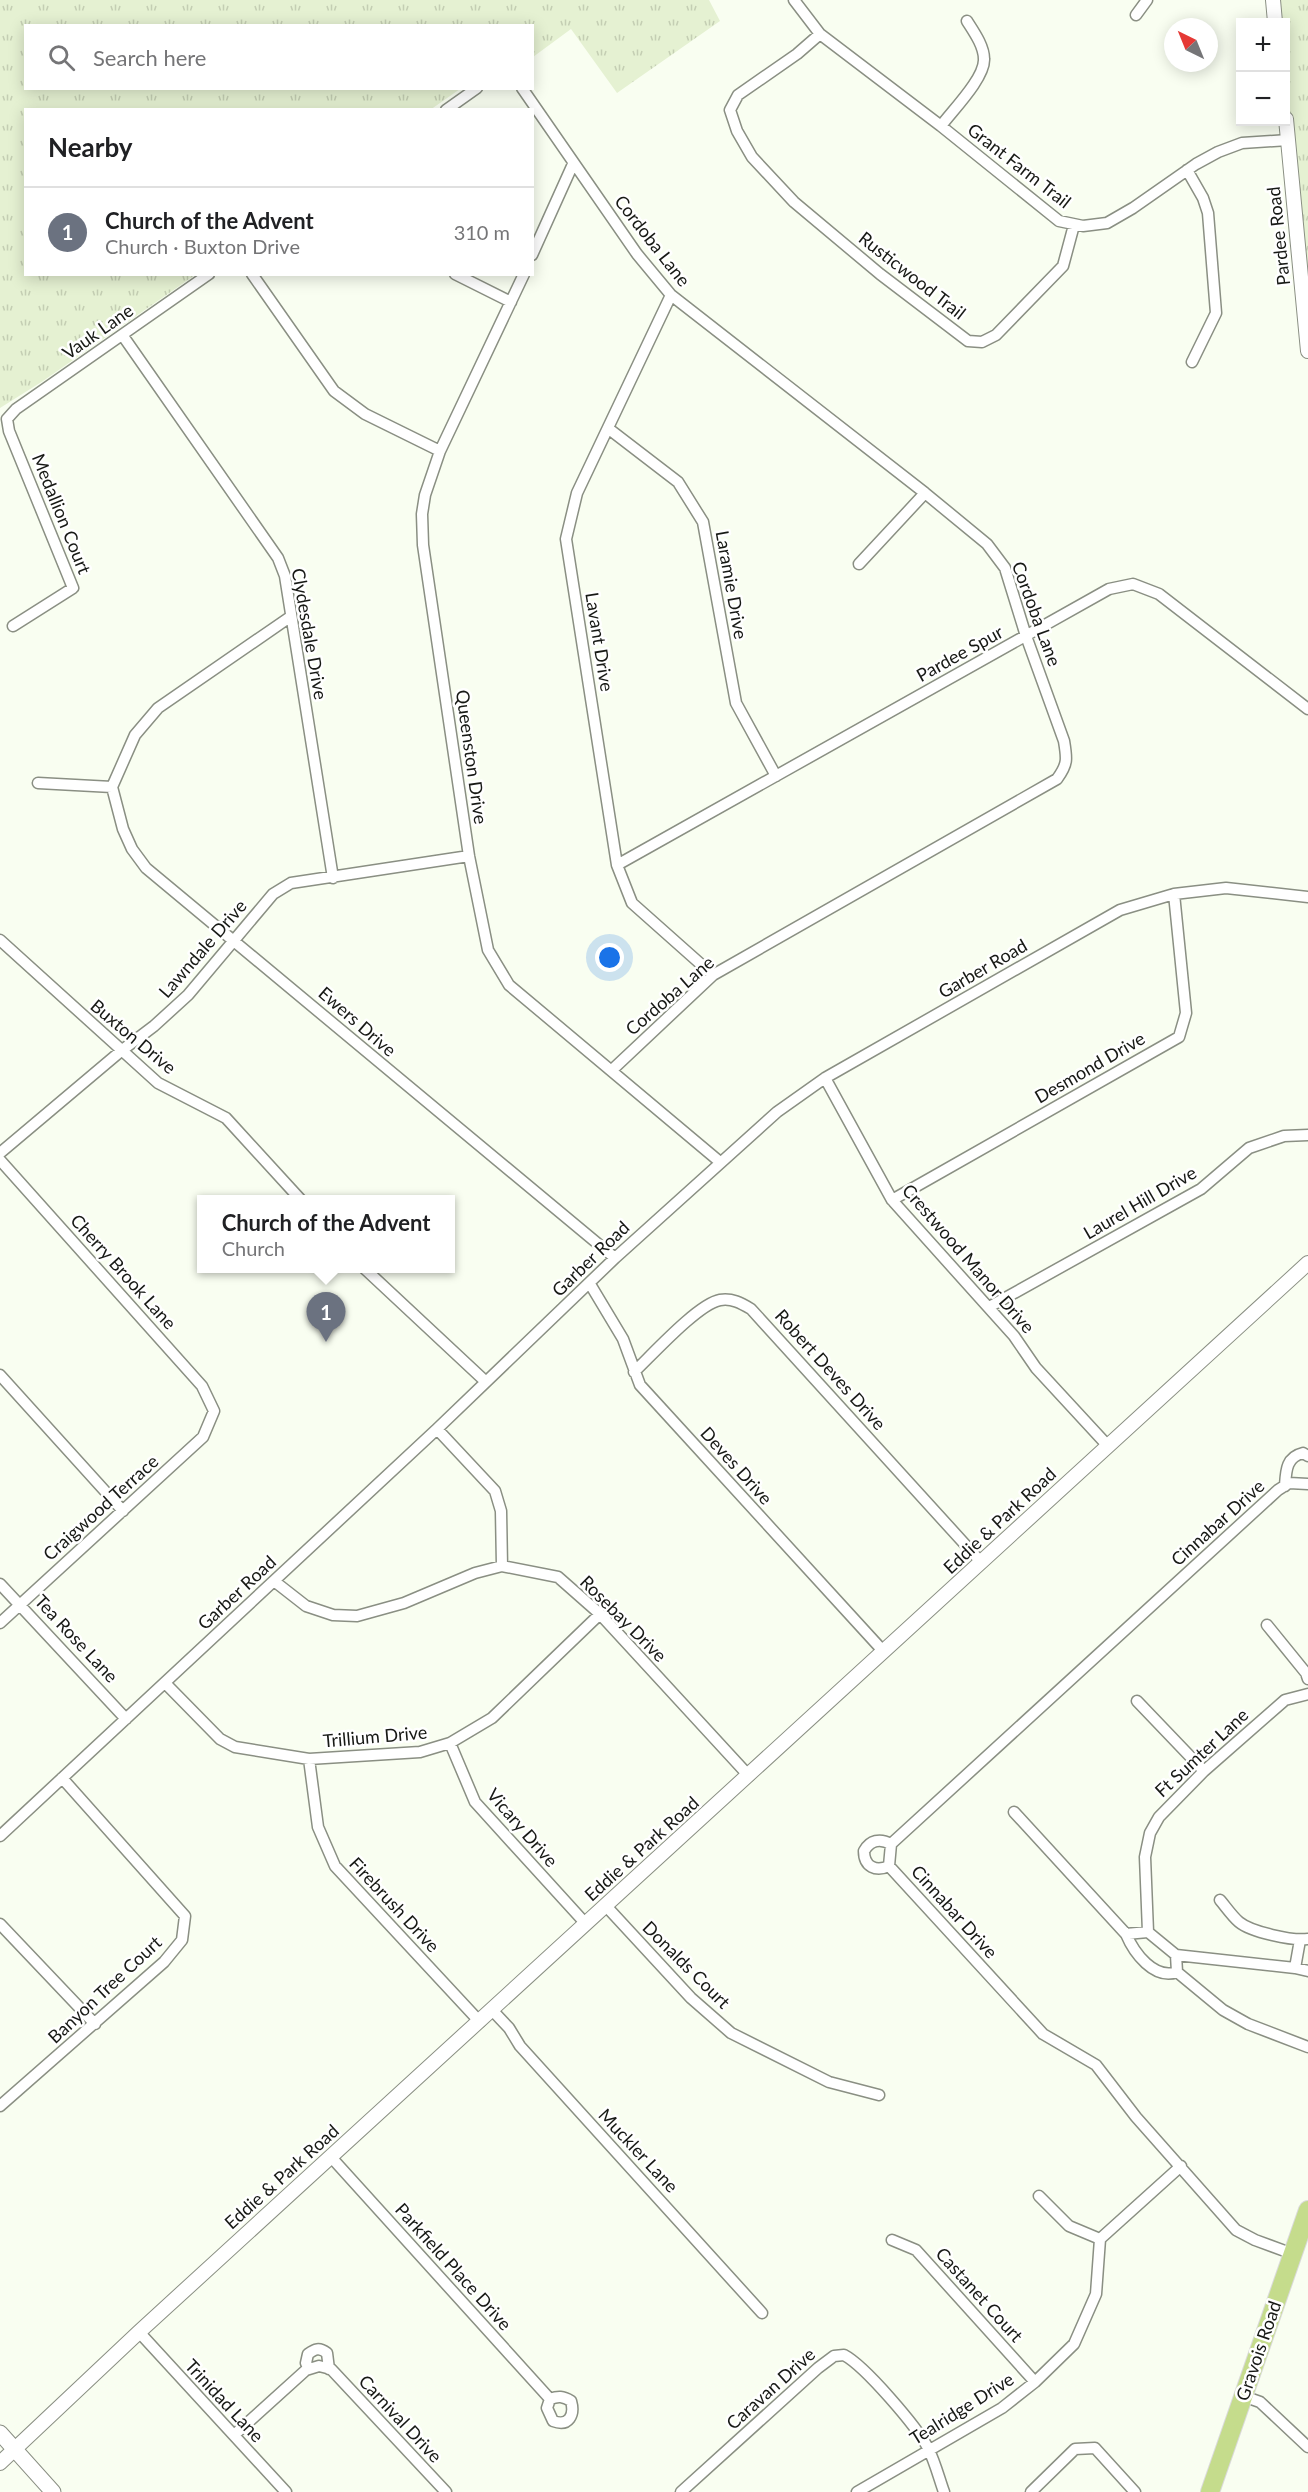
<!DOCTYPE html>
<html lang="en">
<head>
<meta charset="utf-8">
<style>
  :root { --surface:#fff; --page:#f6f6f6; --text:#202124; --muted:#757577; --line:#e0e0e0; --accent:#1a73e8 }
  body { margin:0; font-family:Lato,sans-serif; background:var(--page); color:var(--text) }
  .controls { position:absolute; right:18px; top:18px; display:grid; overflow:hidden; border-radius:0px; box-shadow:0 3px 15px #0003 }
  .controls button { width:54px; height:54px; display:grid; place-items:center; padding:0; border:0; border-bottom:2px solid var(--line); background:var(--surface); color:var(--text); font:30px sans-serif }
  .compass { position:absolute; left:1164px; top:18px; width:54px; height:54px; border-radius:50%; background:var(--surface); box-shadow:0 3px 15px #0003; rotate:317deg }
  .you { position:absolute; left:610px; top:958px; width:21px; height:21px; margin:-15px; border:4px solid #fff; border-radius:50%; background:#1a73e8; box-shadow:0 0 0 9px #1a73e833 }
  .badge { display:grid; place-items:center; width:39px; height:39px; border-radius:50%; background:var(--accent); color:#fff; font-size:20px; font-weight:700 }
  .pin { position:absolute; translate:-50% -50px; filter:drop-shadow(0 2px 3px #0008) }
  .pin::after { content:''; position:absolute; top:32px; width:21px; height:18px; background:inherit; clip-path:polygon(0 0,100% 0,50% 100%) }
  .popup { position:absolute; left:197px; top:1195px; width:258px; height:78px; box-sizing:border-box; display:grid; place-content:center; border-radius:0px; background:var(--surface); filter:drop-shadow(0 2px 4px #0005); font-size:20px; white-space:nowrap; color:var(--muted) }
  .popup b { font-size:22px; color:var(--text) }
  .popup::after { content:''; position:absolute; left:50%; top:100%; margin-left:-12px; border:12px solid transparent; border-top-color:var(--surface) }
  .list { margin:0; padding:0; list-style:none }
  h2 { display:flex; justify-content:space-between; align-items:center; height:78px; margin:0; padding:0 24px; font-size:26px }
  h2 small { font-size:20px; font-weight:400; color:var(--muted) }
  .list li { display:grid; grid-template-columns:39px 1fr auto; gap:18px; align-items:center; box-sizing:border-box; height:90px; padding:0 24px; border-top:2px solid var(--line) }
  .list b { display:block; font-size:22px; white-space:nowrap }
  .list p { margin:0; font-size:20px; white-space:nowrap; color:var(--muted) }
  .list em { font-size:20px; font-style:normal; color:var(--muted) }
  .icon { flex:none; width:33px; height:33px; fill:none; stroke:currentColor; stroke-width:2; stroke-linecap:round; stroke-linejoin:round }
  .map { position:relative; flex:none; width:1308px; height:2492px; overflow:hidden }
  .search { position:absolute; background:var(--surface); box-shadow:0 3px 15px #0003; left:24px; top:24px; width:510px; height:66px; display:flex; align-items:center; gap:15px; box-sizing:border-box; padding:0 21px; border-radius:0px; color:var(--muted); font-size:22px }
  .panel { position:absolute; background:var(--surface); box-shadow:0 3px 15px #0003; left:24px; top:108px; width:510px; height:168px; border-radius:0px }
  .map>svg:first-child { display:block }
</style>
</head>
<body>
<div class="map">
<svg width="1308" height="2492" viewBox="0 0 1308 2492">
  <defs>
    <pattern id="park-tufts" width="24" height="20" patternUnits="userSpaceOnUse" patternTransform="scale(1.5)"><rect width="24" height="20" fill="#e5f1d2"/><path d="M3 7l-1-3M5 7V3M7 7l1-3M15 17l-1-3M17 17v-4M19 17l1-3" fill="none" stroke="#c4ceb3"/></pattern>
  </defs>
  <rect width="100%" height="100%" fill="#f9fef1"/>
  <path fill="url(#park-tufts)" d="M0,0H709L720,21L617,93L571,29L533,57L532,26H26V88L460,89L430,110H26V274L195,275L43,381L0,408Z
    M1277,0H1308V294L1286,74V22H1280Z"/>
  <path fill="#e5f1d2" d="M25,185V224L10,206V198Z
    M67,275H107L87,293L82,292Z"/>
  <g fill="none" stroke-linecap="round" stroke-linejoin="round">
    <g stroke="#8a8f83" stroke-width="13">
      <path id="minor" d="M794,0L820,34L941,126L1059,221L1083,226L1107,223L1133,208L1196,164L1218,152L1242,143L1288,140
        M1136,15L1147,0
        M820,34L797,54L738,95L730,110L737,131L752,157L794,202L880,274L968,341L982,342L996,335L1063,266L1074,225
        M522,88L637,254L671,295L925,493L987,544L1005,568L1026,636L1064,741C1067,759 1068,764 1057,779L713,975L612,1070
        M446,110L477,88
        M941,126C952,111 985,78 984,59C984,46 974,32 967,21
        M1187,170L1203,198L1208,213L1216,313L1192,362
        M532,255L573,164
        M252,274L334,391L365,414L440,451
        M455,274L511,302
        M524,274L440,451L425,495L422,514L423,545L469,856L488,950L509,985L720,1162
        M671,295L577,493L566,539L617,865L632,903L713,975
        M123,336L278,558L285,576L333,878
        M7,419L9,431L73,588L13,626
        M7,419L16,409L209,274
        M609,429L678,482L703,522L736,703L776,776
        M859,564L925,493
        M290,617L158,708L135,735L112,787L123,829L132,849L146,868L615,1258
        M38,783L112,787
        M617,865L1109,589L1133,584L1159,594L1308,709
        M0,940L158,1083L226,1118L301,1200
        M825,1078L892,1200L1014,1336L1036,1368L1108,1446
        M0,1153L121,1051L154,1026L188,995L273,894L291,883L469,856
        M0,1160L202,1386L214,1411L203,1437L0,1623
        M892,1200L1179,1037L1186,1013L1174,894
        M364,1268L485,1381
        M590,1284L623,1339L640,1385L884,1652
        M989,1307L1201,1189L1249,1148L1284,1136L1308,1135
        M634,1372C652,1355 698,1304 720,1300C732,1298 741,1303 751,1309L981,1562
        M0,1375L123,1511
        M437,1429L495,1491L501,1511L502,1566
        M1285,1486C1286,1471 1286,1457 1303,1453L1308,1456
        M274,1581L306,1606L333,1615L357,1616L404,1603L475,1573L502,1566L558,1577L600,1614L749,1776
        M0,1584L126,1719
        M1267,1625L1306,1673L1308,1679
        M165,1683L220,1739L235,1747L309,1759L420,1752L450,1743L492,1718L600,1614
        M1137,1701L1204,1771
        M450,1743L475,1802L586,1924
        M309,1759L318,1827L335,1866L480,2022
        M1014,1812L1126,1934L1148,1932L1176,1955L1177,1972L1223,2010L1248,2024L1308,2047
        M0,1836L437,1429L615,1258L777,1112L825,1078L1120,910L1174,894L1226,888L1308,897
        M889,1866C876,1872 864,1867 864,1851C870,1840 880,1838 891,1844
        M1220,1900C1226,1907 1232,1916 1239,1922C1251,1932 1292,1941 1308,1939
        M606,1906L691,1998L731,2033L829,2082L879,2095
        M0,1924L95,2024
        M1148,1932L1145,1857L1150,1833L1159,1817L1204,1771L1285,1700L1308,1694
        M1126,1934C1134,1953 1154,1980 1177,1972
        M1176,1955L1295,1968L1308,1971
        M1295,1968L1300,1940
        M492,2010L509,2028L520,2046L762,2313
        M0,2106L164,1962L182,1940L185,1916L62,1778
        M331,2157L550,2399L547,2408L553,2421C569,2427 575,2415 571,2401C563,2396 558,2396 550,2399
        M1039,2196L1069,2226L1100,2239
        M892,2240L916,2250L1035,2382
        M1293,2254L1255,2240L1236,2230L1136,2117L1096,2065L1043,2034L889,1866L891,1844L1278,1490L1289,1483L1308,1484
        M139,2332L286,2492
        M309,2369L306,2363L308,2354C315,2349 319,2347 327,2353L329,2369
        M1243,2396L1260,2402L1308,2447
        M234,2435L306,2370L319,2366L331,2369L446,2492
        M681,2492L818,2368L834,2356L844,2355C865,2366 917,2427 928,2448C935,2462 939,2478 944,2492
        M857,2492L1002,2408L1035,2382L1074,2344L1096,2294L1100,2239L1181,2166
        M1031,2492L1075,2449L1095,2448L1135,2492"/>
    </g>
    <g stroke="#8a8f83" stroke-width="16">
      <path id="tertiary" d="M1273,0L1275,22
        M1286,119L1308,351
        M0,2463L139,2332L1308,1263"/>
    </g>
    <g stroke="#8a8f83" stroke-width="17">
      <path id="secondary" d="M0,2433L53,2492"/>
    </g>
    <g stroke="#dadada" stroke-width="20">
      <path id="primary" d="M1210,2492L1308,2210"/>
    </g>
    <use href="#minor" stroke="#fff" stroke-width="10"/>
    <use href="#tertiary" stroke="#fff" stroke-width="14"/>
    <use href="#secondary" stroke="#fff" stroke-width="15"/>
    <use href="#primary" stroke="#c5dc8c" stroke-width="18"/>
  </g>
  <g text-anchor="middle" stroke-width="5" stroke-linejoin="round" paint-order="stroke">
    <g font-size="18" fill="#171915" stroke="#fff">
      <text transform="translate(1019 166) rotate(38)" y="6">Grant Farm Trail</text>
      <text transform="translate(1279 236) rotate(-96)" y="6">Pardee Road</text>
      <text transform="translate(652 241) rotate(52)" y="6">Cordoba Lane</text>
      <text transform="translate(912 276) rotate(38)" y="6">Rusticwood Trail</text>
      <text transform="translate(98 332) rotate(-35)" y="6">Vauk Lane</text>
      <text transform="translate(61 514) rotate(68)" y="6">Medallion Court</text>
      <text transform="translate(731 585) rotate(80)" y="6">Laramie Drive</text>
      <text transform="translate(1036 614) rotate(70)" y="6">Cordoba Lane</text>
      <text transform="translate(309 634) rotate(80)" y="6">Clydesdale Drive</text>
      <text transform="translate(599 642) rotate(81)" y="6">Lavant Drive</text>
      <text transform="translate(960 654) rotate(-29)" y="6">Pardee Spur</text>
      <text transform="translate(471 757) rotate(82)" y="6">Queenston Drive</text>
      <text transform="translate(203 949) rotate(-49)" y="6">Lawndale Drive</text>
      <text transform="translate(983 969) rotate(-30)" y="6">Garber Road</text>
      <text transform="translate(670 996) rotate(-41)" y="6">Cordoba Lane</text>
      <text transform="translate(357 1022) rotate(41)" y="6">Ewers Drive</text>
      <text transform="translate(133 1037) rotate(40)" y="6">Buxton Drive</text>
      <text transform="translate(1090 1068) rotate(-30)" y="6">Desmond Drive</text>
      <text transform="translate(1140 1203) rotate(-30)" y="6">Laurel Hill Drive</text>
      <text transform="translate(591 1259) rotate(-44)" y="6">Garber Road</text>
      <text transform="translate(968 1259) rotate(49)" y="6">Crestwood Manor Drive</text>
      <text transform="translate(123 1272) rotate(48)" y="6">Cherry Brook Lane</text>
      <text transform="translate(830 1370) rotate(48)" y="6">Robert Deves Drive</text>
      <text transform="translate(736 1466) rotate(48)" y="6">Deves Drive</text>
      <text transform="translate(101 1508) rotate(-42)" y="6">Craigwood Terrace</text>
      <text transform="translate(1000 1521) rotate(-43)" y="6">Eddie &amp; Park Road</text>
      <text transform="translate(1218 1523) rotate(-42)" y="6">Cinnabar Drive</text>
      <text transform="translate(237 1593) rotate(-43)" y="6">Garber Road</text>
      <text transform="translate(623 1619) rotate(45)" y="6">Rosebay Drive</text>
      <text transform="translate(76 1639) rotate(47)" y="6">Tea Rose Lane</text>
      <text transform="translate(375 1737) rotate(-5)" y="6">Trillium Drive</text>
      <text transform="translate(1202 1753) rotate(-43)" y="6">Ft Sumter Lane</text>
      <text transform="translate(522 1828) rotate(49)" y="6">Vicary Drive</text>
      <text transform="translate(642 1849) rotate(-42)" y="6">Eddie &amp; Park Road</text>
      <text transform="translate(394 1905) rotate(47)" y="6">Firebrush Drive</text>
      <text transform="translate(954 1912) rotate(48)" y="6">Cinnabar Drive</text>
      <text transform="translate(686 1965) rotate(45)" y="6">Donalds Court</text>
      <text transform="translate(105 1990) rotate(-43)" y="6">Banyon Tree Court</text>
      <text transform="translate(638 2151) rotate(47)" y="6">Muckler Lane</text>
      <text transform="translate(282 2177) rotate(-42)" y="6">Eddie &amp; Park Road</text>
      <text transform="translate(453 2267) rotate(48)" y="6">Parkfield Place Drive</text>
      <text transform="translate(979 2295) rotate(48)" y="6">Castanet Court</text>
      <text transform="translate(1259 2351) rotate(-71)" y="6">Gravois Road</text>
      <text transform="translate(771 2389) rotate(-42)" y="6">Caravan Drive</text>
      <text transform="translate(224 2401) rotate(47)" y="6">Trinidad Lane</text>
      <text transform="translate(962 2409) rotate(-32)" y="6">Tealridge Drive</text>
      <text transform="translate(400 2419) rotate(47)" y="6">Carnival Drive</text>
    </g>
  </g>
</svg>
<div class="controls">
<button>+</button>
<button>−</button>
</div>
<svg class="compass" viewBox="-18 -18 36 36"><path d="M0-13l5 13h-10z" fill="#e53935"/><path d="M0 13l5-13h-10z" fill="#757577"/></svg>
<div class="you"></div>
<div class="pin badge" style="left:326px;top:1342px;background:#6b7280">1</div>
<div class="popup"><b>Church of the Advent</b>Church</div>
<div class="search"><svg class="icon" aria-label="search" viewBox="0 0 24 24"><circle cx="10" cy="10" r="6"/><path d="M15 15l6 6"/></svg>Search here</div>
<section class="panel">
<h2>Nearby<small></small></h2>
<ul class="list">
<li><span class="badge" style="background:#6b7280">1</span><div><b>Church of the Advent</b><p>Church · Buxton Drive</p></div><em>310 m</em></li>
</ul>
</section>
</div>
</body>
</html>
